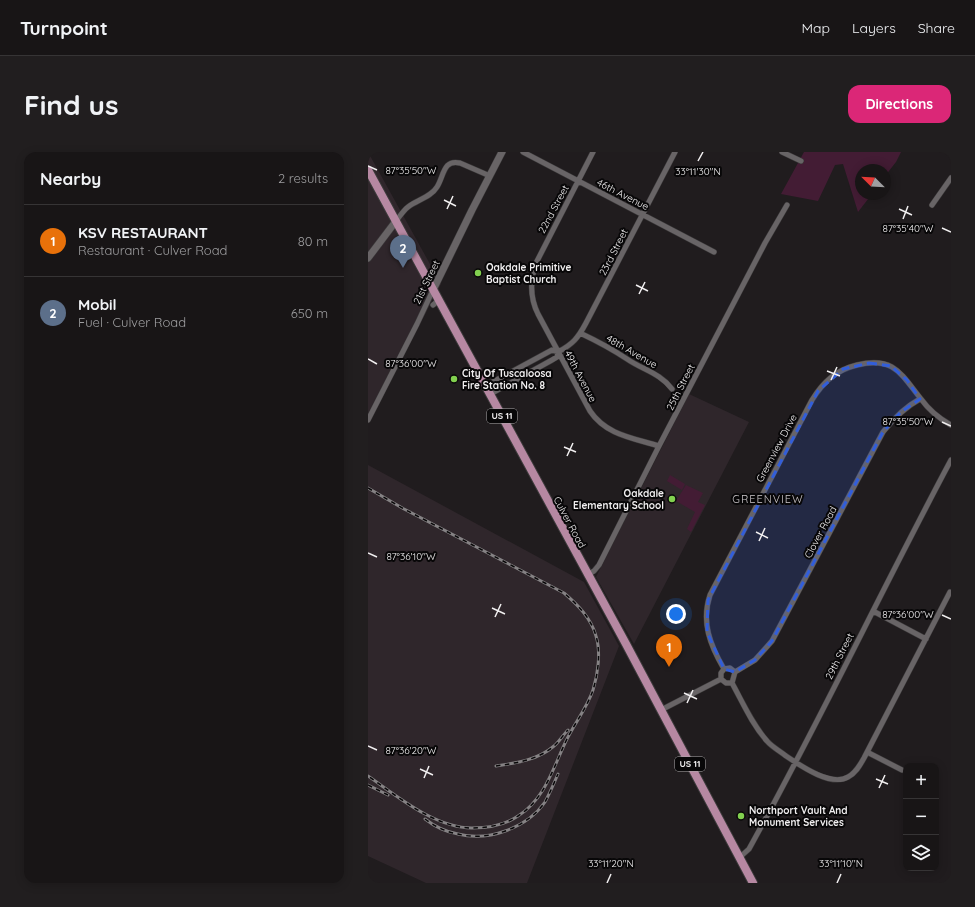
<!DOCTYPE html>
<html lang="en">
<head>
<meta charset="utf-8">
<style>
  :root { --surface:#181516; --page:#211e1f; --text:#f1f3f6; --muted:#9f9fa1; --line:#363435; --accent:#db2777 }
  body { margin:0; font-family:Quicksand,sans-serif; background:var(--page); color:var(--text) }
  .controls { position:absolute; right:12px; bottom:12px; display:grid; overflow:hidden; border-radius:8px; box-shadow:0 2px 10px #0003 }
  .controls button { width:36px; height:36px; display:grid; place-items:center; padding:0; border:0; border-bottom:1px solid var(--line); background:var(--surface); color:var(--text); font:20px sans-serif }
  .compass { position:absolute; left:487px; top:12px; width:36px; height:36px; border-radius:50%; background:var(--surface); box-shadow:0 2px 10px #0003; rotate:294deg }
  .you { position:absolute; left:308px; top:462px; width:14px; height:14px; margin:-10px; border:3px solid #fff; border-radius:50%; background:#1a73e8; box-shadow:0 0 0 6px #1a73e833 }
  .badge { display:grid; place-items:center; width:26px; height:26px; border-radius:50%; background:var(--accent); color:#fff; font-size:13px; font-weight:700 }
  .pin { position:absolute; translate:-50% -33px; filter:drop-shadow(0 1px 2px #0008) }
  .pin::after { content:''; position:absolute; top:21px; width:14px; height:12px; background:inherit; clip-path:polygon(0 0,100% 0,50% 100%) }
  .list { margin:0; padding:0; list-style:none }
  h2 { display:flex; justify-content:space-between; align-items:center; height:52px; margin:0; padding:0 16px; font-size:17px }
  h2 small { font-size:13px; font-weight:400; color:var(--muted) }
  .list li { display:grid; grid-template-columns:26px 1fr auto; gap:12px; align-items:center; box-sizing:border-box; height:72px; padding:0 16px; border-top:1px solid var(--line) }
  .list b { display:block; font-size:15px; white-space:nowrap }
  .list p { margin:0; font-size:13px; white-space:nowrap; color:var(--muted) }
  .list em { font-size:13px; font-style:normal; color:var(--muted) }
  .icon { flex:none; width:22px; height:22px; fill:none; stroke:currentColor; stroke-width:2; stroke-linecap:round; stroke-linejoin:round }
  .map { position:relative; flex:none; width:583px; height:731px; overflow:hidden; border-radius:12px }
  header { display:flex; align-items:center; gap:24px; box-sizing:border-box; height:56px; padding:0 20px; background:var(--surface); border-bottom:1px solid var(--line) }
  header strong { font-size:19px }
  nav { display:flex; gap:22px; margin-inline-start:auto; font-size:14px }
  .intro { display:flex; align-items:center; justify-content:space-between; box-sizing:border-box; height:96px; padding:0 24px }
  h1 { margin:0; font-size:28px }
  .button { padding:10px 18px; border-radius:12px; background:var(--accent); color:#fff; font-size:14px; font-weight:700 }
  main { display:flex; gap:24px; padding:0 24px }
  aside { flex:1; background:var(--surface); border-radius:12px; box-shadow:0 2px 10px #0003 }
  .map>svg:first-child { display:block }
</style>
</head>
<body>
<header>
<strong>Turnpoint</strong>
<nav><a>Map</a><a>Layers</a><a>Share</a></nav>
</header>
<div class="intro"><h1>Find us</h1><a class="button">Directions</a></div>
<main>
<aside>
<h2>Nearby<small>2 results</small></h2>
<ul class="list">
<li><span class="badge" style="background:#e8710a">1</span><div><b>KSV RESTAURANT</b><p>Restaurant · Culver Road</p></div><em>80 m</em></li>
<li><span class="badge" style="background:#5c6f8a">2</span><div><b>Mobil</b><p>Fuel · Culver Road</p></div><em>650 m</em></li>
</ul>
</aside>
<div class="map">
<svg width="583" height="731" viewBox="0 0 583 731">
  <rect width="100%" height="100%" fill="#201c1e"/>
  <path fill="#2f262b" d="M0,0L73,132L0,270Z
    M321,242L381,270L266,492L228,425Z
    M0,313L216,430L251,494L159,731H58L0,704Z"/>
  <path fill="#431c34" d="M436,0H533L528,10L517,24V18H493V42H504L490,60L475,12L467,13L450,49L413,42Z
    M302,323L317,332L314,338L299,329Z
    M318,333L335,341L330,350L337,353L323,380L319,377L327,360L308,349Z"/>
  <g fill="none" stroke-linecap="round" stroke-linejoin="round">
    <g stroke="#3c3a3b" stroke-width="6">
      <path id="minor" d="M155,0L346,100
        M225,0L167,113C162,130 162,146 170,162L222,259C238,283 265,286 291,294
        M414,0L433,9
        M564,53L583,26
        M28,69C32,64 35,59 40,55C49,48 63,45 69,35C76,24 75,7 92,11L122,24
        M65,153L71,148
        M212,181C229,189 244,197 259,207C275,218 292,221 304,237
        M190,200L189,205L184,208L126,240L119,238L121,232L184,198L190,200C205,192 210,186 218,171L307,0
        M0,268L49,172L65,138
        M219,423L226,419L231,413L291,294L397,91L419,53
        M505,459L558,487
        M362,516L367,520L364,531H358L353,527V521L356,517Z
        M356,517C342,493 333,470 342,443L444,248C455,230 468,218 489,213C526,204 533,222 553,247C561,258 572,267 583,273
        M367,520L387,508L404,489L515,280C526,266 537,255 552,247
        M364,531C375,551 384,572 399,589C404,595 412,599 418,604C433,614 463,635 480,625C488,621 492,613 496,606L582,440
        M293,558L353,527
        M499,600L534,618
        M372,705L381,697C452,569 514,437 583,308"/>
    </g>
    <g stroke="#3c3a3b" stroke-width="8">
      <path id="tertiary" d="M0,106L28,69
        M65,138L104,58L134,0"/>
    </g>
    <g stroke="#3c3a3b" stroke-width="10">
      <path id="primary" d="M0,18L258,492L385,731"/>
    </g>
    <use href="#minor" stroke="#686466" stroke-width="5"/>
    <use href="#tertiary" stroke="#686466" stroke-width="7"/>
    <use href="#primary" stroke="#b688a2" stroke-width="8"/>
    <g stroke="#858284" stroke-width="3">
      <path id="rail" d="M0,336L36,357L196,441C210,453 223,466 228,484C233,500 230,522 225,538C219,556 206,572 198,589C185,616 177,647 150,664C137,673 119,676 104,676C67,676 29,644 0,624
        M128,614C148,611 170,608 186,594C191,590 195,583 200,578
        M0,633L20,643
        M57,667C66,674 78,680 90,682C120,690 159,676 177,650C182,641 186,631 190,622"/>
    </g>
    <use href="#rail" stroke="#080708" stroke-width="1.5" stroke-dasharray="4.5" stroke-linecap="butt"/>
  </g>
  <path fill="#325eda" fill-opacity="0.2" stroke="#325eda" stroke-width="3" stroke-dasharray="8 5" stroke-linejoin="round" d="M501,211L523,214L539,228L552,247L533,260L515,280L404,489L387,508L367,520L356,517L339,480L340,448L450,239L475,217Z"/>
  <path fill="none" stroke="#f1eff0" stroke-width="1.5" d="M330,9L335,0M0,14L9,18M76,48L88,54M79,57L85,44M531,57L544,63M535,67L540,54M574,76L583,80M268,133L280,139M271,142L277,130M0,207L9,212M459,219L472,224M463,228L469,215M574,270L583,274M196,295L208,300M199,304L205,291M388,380L400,386M391,389L397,376M0,401L9,405M124,456L137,462M574,463L583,467M127,465L133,452M316,541L329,547M319,551L325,538M0,594L9,598M52,617L65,623M56,626L61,614M508,627L520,632M511,636L517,623M239,731L243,722M469,731L473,722"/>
  <g fill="#82d04f" stroke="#080708" stroke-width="1.5">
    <circle cx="110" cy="121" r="4"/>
    <circle cx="86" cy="227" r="4"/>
    <circle cx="304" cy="347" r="4"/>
    <circle cx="373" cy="664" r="4"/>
  </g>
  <g text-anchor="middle" stroke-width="4" stroke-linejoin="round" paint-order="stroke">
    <g fill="#080708" stroke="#aba9aa" stroke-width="1">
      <rect x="119" y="257" width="30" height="14" rx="3"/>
      <rect x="307" y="605" width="30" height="14" rx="3"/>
    </g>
    <g font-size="9" font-weight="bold" fill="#f1eff0">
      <text x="134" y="267">US 11</text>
      <text x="322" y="615">US 11</text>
    </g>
    <g font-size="10" fill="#f1eff0" stroke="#080708">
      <text transform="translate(255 42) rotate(27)" y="4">46th Avenue</text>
      <text transform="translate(185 57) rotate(-62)" y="4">22nd Street</text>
      <text transform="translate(245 100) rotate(-63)" y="4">23rd Street</text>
      <text transform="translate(58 130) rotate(-64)" y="4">21st Street</text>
      <text transform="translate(264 199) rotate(30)" y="4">48th Avenue</text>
      <text transform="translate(213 224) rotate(62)" y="4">49th Avenue</text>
      <text transform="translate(312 235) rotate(-63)" y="4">25th Street</text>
      <text transform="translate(408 296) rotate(-62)" y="4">Greenview Drive</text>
      <text transform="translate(202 370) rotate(62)" y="4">Culver Road</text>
      <text transform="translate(452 380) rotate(-62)" y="4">Clover Road</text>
      <text transform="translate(471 504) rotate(-63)" y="4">29th Street</text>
    </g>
    <g font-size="10" font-weight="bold" fill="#f1eff0" stroke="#080708" text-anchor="start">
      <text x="118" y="119">Oakdale Primitive<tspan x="118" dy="12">Baptist Church</tspan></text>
      <text x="94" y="225">City Of Tuscaloosa<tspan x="94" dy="12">Fire Station No. 8</tspan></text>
      <text x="296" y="345" text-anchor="end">Oakdale<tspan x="296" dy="12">Elementary School</tspan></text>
      <text x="381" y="662">Northport Vault And<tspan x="381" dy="12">Monument Services</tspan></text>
    </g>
    <g font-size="11" letter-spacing="1" fill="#ccc7ca" stroke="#080708">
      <text x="400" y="351">GREENVIEW</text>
    </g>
  </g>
  <g font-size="10" text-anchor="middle" fill="#f1eff0" stroke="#080708" stroke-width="4" stroke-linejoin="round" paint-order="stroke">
    <text x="43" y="22">87°35'50"W</text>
    <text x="330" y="23">33°11'30"N</text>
    <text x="540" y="80">87°35'40"W</text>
    <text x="43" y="215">87°36'00"W</text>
    <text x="540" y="273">87°35'50"W</text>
    <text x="43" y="408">87°36'10"W</text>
    <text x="540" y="466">87°36'00"W</text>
    <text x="43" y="602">87°36'20"W</text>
    <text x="243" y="715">33°11'20"N</text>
    <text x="473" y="715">33°11'10"N</text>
  </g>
</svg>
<div class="controls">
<button>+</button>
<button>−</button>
<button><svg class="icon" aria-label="layers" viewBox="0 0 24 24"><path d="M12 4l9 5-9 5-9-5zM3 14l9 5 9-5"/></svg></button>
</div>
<svg class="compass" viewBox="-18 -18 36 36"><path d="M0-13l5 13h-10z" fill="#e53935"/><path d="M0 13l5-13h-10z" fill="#9f9fa1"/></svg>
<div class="you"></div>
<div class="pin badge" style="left:301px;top:515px;background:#e8710a">1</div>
<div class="pin badge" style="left:35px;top:116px;background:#5c6f8a">2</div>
</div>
</main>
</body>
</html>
